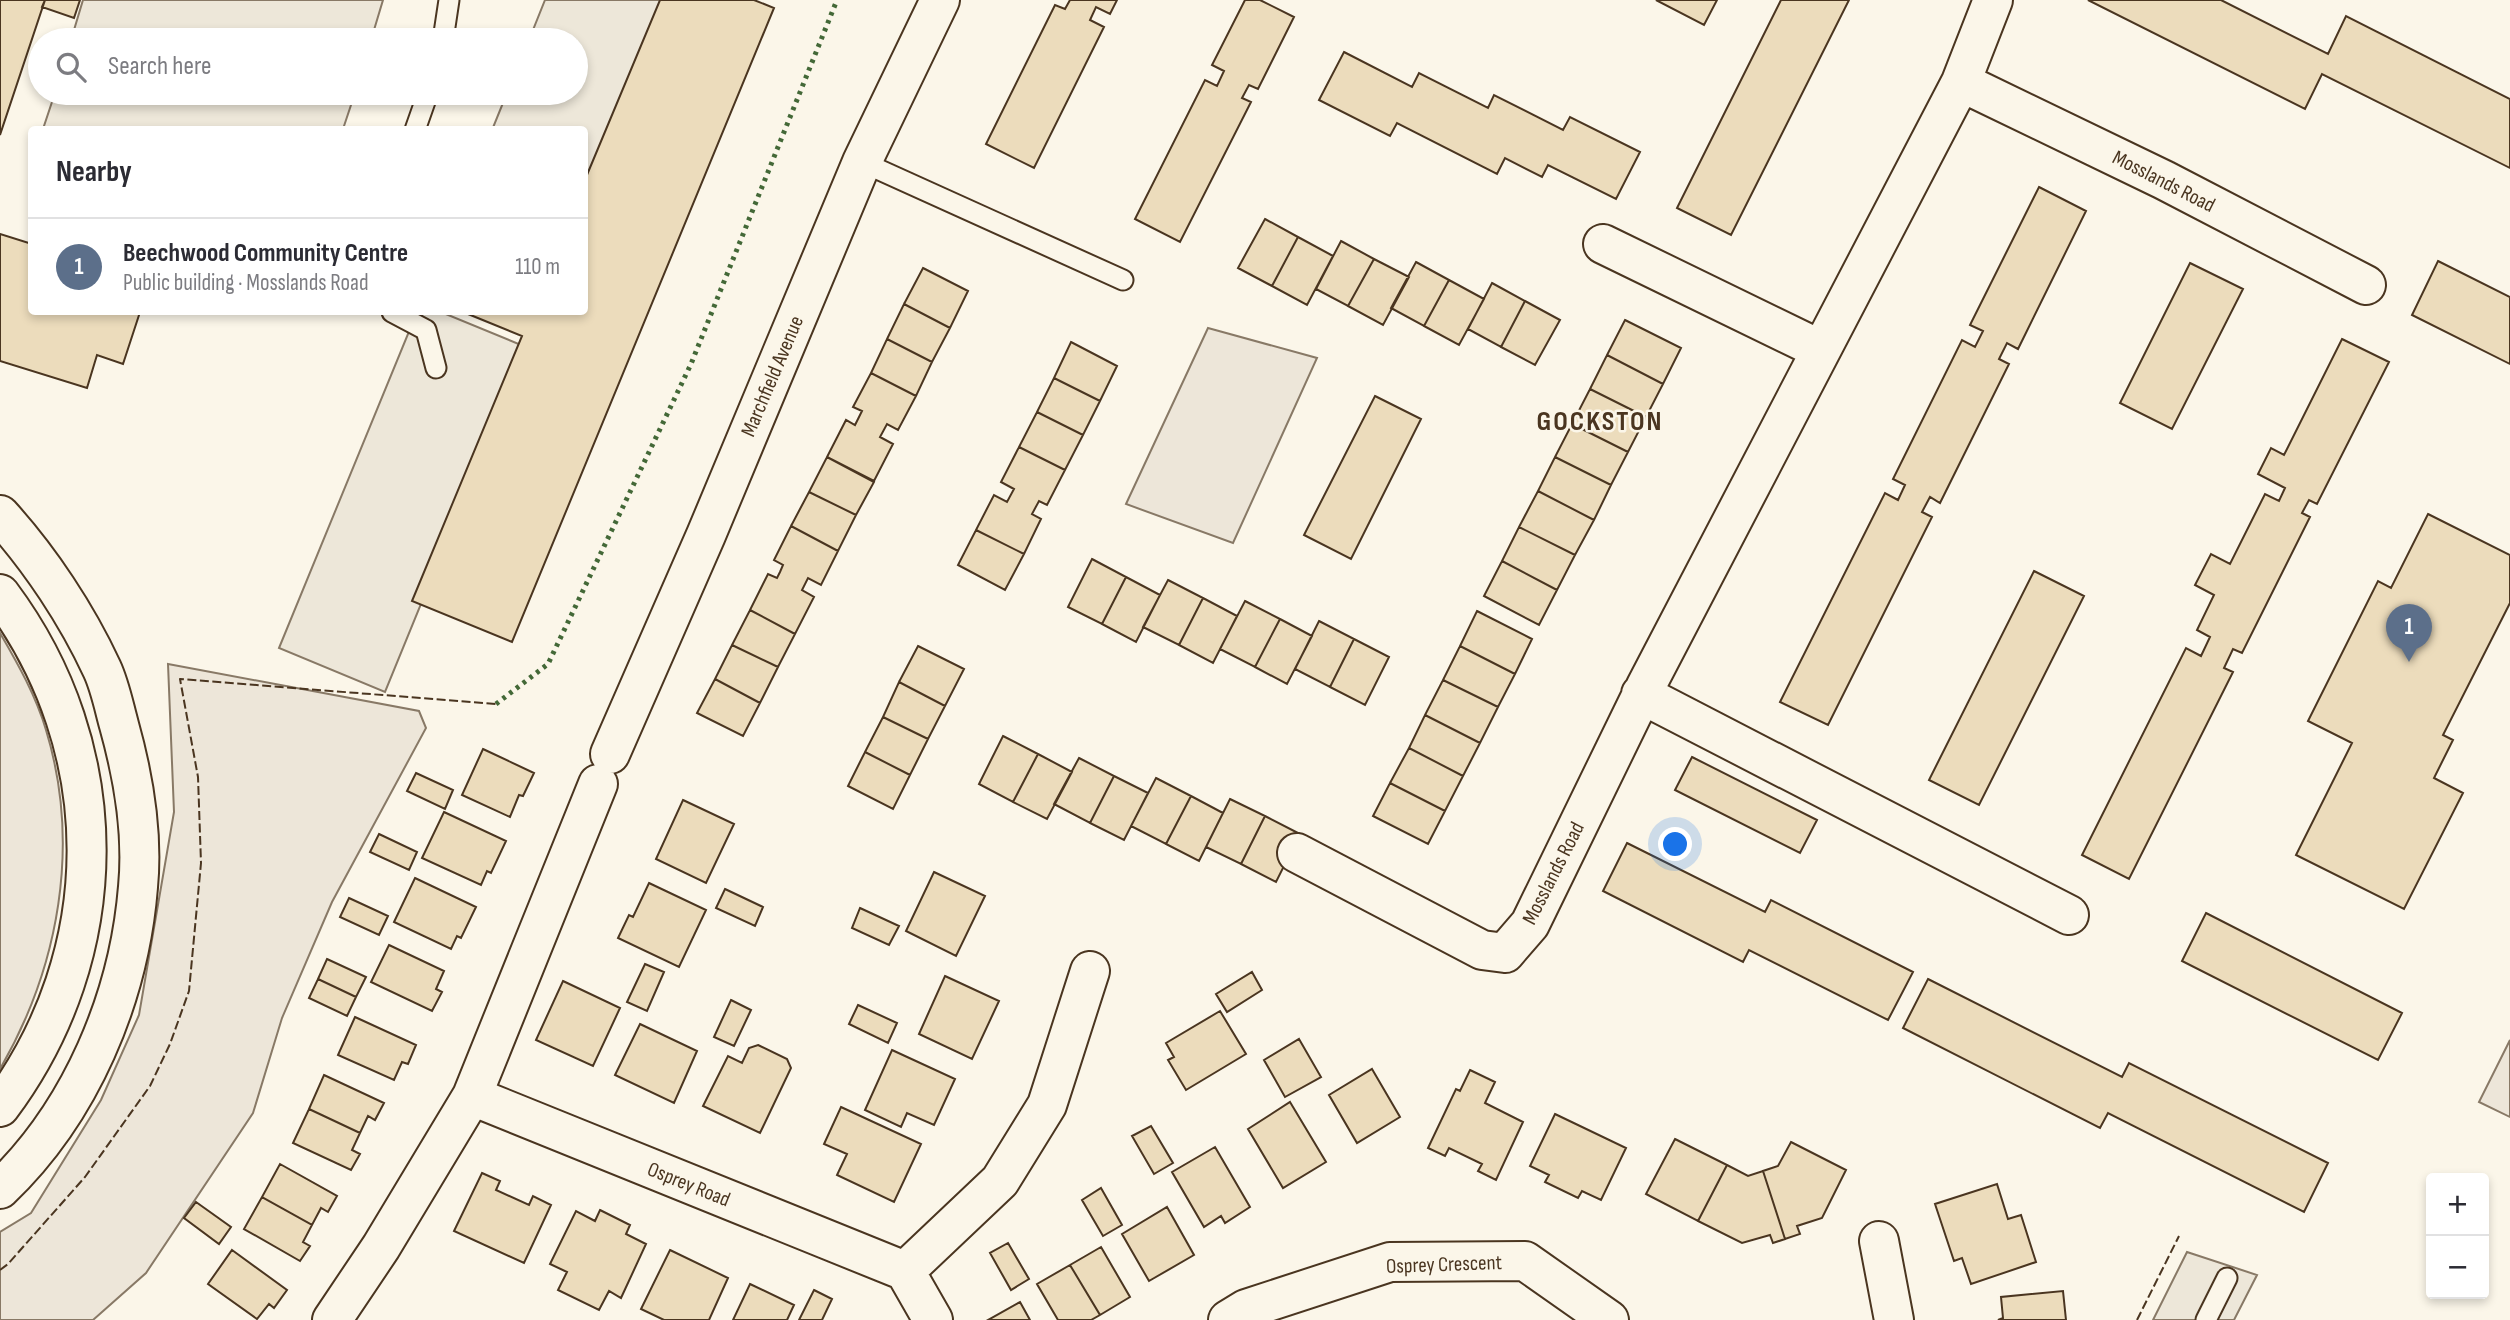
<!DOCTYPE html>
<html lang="en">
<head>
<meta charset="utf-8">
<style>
  :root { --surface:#fff; --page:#f7f7f7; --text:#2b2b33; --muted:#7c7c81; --line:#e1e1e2; --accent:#c62828 }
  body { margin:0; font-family:"Sofia Sans Condensed",sans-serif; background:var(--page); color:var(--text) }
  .controls { position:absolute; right:21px; bottom:21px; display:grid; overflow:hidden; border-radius:7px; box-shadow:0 4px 10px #0003 }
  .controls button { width:63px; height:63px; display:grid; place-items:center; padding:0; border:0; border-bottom:2px solid var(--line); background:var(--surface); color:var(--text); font:35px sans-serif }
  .you { position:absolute; left:1676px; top:845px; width:24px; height:24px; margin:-18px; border:5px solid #fff; border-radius:50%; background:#1a73e8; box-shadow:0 0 0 10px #1a73e833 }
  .badge { display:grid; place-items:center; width:46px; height:46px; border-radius:50%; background:var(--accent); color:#fff; font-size:23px; font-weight:700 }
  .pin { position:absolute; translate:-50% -58px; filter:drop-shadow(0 2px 4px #0008) }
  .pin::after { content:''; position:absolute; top:37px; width:24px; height:21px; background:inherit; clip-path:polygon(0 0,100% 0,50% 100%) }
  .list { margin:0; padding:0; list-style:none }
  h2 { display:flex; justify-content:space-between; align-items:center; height:91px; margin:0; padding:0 28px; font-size:30px }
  h2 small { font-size:23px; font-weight:400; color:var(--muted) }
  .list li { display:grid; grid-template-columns:46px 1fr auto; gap:21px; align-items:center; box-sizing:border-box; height:98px; padding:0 28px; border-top:2px solid var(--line) }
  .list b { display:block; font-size:26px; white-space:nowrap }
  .list p { margin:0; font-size:23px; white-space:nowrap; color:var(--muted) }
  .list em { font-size:23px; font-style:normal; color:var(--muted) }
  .icon { flex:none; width:38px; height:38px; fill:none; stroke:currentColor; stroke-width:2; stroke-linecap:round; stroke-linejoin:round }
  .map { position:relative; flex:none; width:2510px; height:1320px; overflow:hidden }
  .search { position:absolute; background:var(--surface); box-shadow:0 4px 10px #0003; left:28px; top:28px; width:560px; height:77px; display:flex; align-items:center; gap:18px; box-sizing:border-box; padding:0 24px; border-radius:38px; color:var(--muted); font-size:26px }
  .panel { position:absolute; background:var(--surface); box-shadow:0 4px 10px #0003; left:28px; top:126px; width:560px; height:189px; border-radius:7px }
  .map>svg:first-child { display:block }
</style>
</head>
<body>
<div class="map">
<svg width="2510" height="1320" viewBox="0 0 2510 1320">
  <rect width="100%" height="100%" fill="#fbf6e9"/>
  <path fill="#ede6d9" stroke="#887966" stroke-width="2" d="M1208,328L1317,358L1233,543L1126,504Z
    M0,633C18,664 36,696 46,730C81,845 59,967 0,1069Z
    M168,664L419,711L426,728L332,902L282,1018L253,1113L146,1273L93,1320H0V1232L31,1213L101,1100L139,1015L174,812Z
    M2510,1040V1117L2479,1102Z"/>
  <path fill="#ede7d9" stroke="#887966" stroke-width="2" d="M83,0H383L371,40H71Z
    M545,0H673L585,214L584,130H492L507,93H576V40H529Z
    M55,93H355L343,129H43Z
    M417,312H441L526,347L385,692L279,648Z
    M2187,1252L2257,1275L2234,1320H2153Z"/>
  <path fill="#ecdcbc" stroke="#4a3520" stroke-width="2" d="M0,0H45L0,135Z
    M45,0H80L74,18L42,7Z
    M660,0H754L774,8L512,642L412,601L522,336L468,314V312H584V182Z
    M1070,0H1117L1110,14L1096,7L1090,20L1104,27L1034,168L986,144L1055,5L1065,9Z
    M1245,0H1260L1294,17L1258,89L1249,85L1242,98L1251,102L1180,242L1135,219L1205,80L1217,86L1224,71L1212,65Z
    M1656,0H1717L1704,25Z
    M1781,0H1849L1731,235L1677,208Z
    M2088,0H2221L2328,54L2346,16L2510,99V168L2322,74L2305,109Z
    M1344,52L1412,87L1419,73L1488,108L1494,95L1563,130L1570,117L1640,152L1616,199L1548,165L1542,177L1505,158L1497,174L1397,123L1390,136L1319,100Z
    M2039,187L2086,211L2018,349L2007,343L1999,359L2009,364L1940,503L1930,497L1922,512L1932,517L1828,725L1780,702L1885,493L1898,500L1905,485L1893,479L1962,340L1975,347L1983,331L1970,325Z
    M1265,219L1298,237L1272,286L1238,268Z
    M0,234L32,244V312H140L123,364L97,355L87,388L0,361Z
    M1298,237L1333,256L1307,305L1272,286Z
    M1341,241L1374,259L1348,306L1316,289Z
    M1374,259L1409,277L1383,325L1348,306Z
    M2438,261L2510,297V364L2412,315Z
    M1416,262L1449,280L1424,326L1391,308Z
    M2190,263L2243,289L2172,429L2120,403Z
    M923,268L968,291L950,328L904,304Z
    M1449,280L1484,299L1459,345L1424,326Z
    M1492,283L1525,301L1501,347L1468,329Z
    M1525,301L1560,320L1535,365L1501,347Z
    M904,304L950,328L932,362L887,339Z
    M1625,320L1681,348L1663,384L1607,355Z
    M887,339L932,362L916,396L871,373Z
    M2342,339L2389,362L2317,504L2309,500L2302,513L2310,517L2242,653L2233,649L2224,668L2233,672L2129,879L2082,855L2186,648L2201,656L2210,637L2197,630L2214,595L2195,585L2211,554L2230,564L2265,494L2279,501L2285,488L2258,474L2271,448L2284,455Z
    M1071,342L1117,366L1100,401L1054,378Z
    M1607,355L1663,384L1646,417L1590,389Z
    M871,373L916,396L898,430L887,424L880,437L893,444L874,481L827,457L846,420L855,425L862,411L853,407Z
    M1054,378L1100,401L1083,435L1037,412Z
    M1590,389L1646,417L1628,452L1572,424Z
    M1375,396L1421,419L1351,559L1304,535Z
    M1037,412L1083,435L1065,470L1019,447Z
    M1572,424L1628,452L1611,485L1555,457Z
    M1019,447L1065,470L1047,505L1039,501L1032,514L1041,519L1024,554L976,530L994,495L1007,502L1014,489L1001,482Z
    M827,457L874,482L856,515L809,492Z
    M1555,457L1611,485L1594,520L1538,491Z
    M1538,491L1594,520L1575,555L1519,527Z
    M809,492L856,515L838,551L791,526Z
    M2428,514L2510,555V603L2443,735L2453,740L2434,778L2463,793L2404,909L2296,855L2352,743L2308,721L2378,581L2391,588Z
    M791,526L838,551L821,585L808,578L802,590L814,597L795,634L750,610L768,574L777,578L780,572L783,565L774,560Z
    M1519,527L1575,555L1557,590L1502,561Z
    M976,530L1024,554L1005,590L958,565Z
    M1092,559L1126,577L1102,624L1068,607Z
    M1502,561L1557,590L1539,625L1484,596Z
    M2034,571L2084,596L1979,805L1929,780Z
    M1126,577L1160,595L1136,642L1102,624Z
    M1168,580L1203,598L1179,645L1143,627Z
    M1203,598L1237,616L1213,663L1179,645Z
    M1245,601L1280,619L1255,667L1220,649Z
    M750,610L795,634L778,667L732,645Z
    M1477,611L1532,639L1515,674L1460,646Z
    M1280,619L1312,636L1287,684L1255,667Z
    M1319,621L1354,639L1330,687L1295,669Z
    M1354,639L1389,657L1365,705L1330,687Z
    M732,645L778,667L760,703L715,679Z
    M918,646L964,669L945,706L899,682Z
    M1460,646L1515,674L1498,707L1443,680Z
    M715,679L760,703L743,736L697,713Z
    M1443,680L1498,707L1480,743L1425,715Z
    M899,682L945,706L928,739L883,717Z
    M1425,715L1480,743L1463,776L1409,748Z
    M883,717L928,739L910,775L865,752Z
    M1003,736L1038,754L1013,802L979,784Z
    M1409,748L1463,776L1445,811L1390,783Z
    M483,749L534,773L523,796L519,795L510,817L462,795Z
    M865,752L910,775L893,809L848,786Z
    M1038,754L1072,772L1047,819L1013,802Z
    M1692,757L1817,820L1800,853L1675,790Z
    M1079,758L1114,776L1090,823L1054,804Z
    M416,773L453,790L445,809L407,791Z
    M1114,776L1148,793L1124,840L1090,823Z
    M1156,778L1191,796L1166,844L1131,826Z
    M1390,783L1445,811L1428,844L1373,816Z
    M1191,796L1223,813L1199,861L1166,844Z
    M1230,799L1265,816L1241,864L1206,847Z
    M683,800L734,824L706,883L656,859Z
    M444,812L506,841L491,873L487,871L481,885L422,858Z
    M1265,816L1300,834L1276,882L1241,864Z
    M379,834L417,852L409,870L370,852Z
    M1627,843L1765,912L1771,900L1913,972L1888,1020L1749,950L1743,962L1603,891Z
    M934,872L985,896L956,956L906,931Z
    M415,878L476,907L461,938L457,936L451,949L394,922Z
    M649,883L706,910L679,967L618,938L629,915L633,917Z
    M725,889L763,907L755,926L716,908Z
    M349,898L388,916L379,935L340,917Z
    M860,908L899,926L889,945L852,928Z
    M2206,913L2402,1013L2378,1060L2182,961Z
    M389,945L444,971L436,989L442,992L432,1011L371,982Z
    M327,959L366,977L356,997L318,979Z
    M645,964L664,972L647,1011L627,1002Z
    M1252,972L1262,990L1227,1012L1216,994Z
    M945,976L999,1001L972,1059L919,1034Z
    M318,979L356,997L347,1016L309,998Z
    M1928,979L2122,1077L2129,1063L2328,1163L2304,1212L2108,1113L2100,1128L1903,1028Z
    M563,981L620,1008L593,1066L536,1040Z
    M731,1000L751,1010L734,1046L714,1037Z
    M858,1005L897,1023L888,1043L849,1024Z
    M1220,1011L1246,1054L1186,1090L1168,1060L1174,1057L1166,1043Z
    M355,1017L416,1045L408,1064L402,1062L394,1080L338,1055Z
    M640,1024L697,1051L674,1103L615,1075Z
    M1299,1039L1321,1077L1285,1097L1264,1060Z
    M758,1045L787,1059L791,1068L760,1133L703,1106L728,1056L742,1063L749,1048Z
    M892,1050L955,1079L934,1125L907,1113L901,1127L865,1110Z
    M1372,1069L1400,1117L1357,1143L1329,1095Z
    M1470,1070L1495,1082L1485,1103L1523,1122L1496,1180L1478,1171L1482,1164L1449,1148L1445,1156L1428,1148L1456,1089L1460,1091Z
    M324,1075L384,1103L375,1120L368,1116L360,1133L309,1109Z
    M1290,1102L1326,1162L1283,1188L1248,1129Z
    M841,1107L921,1144L894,1202L837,1175L847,1154L824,1144Z
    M309,1109L360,1133L352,1150L360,1154L351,1170L293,1143Z
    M1555,1114L1626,1148L1601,1200L1582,1191L1578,1198L1545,1182L1549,1175L1530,1166Z
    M1151,1126L1173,1163L1154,1174L1132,1136Z
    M1675,1139L1727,1165L1698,1221L1646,1194Z
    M1791,1142L1846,1170L1822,1218L1797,1226L1800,1234L1785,1239L1763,1171L1778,1166Z
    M1215,1147L1250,1207L1225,1223L1221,1216L1204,1227L1172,1172Z
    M280,1164L337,1196L328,1212L321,1208L312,1225L262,1197Z
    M1727,1165L1748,1176L1763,1171L1785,1239L1773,1243L1770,1235L1742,1243L1698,1221Z
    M482,1173L500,1181L496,1190L529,1205L533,1196L551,1205L524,1263L454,1231Z
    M1997,1184L2008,1219L2021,1215L2036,1262L1971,1284L1962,1258L1954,1261L1935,1204Z
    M1101,1188L1122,1225L1103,1236L1082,1200Z
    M262,1197L312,1225L303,1242L310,1246L300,1261L244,1229Z
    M196,1202L231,1227L219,1244L184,1218Z
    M1167,1207L1194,1255L1149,1281L1122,1234Z
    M600,1210L630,1225L626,1234L646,1244L621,1298L609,1291L599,1310L558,1290L567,1272L550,1264L576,1211L595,1221Z
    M1008,1243L1029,1279L1011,1290L990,1253Z
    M1101,1247L1130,1297L1100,1315L1070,1265Z
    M232,1250L287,1290L274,1308L269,1304L257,1319L208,1284Z
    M670,1250L728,1278L709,1320H664L641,1309Z
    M1070,1265L1100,1315L1091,1320H1058L1037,1284Z
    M750,1284L794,1305L787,1320H733Z
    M814,1290L832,1299L822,1320H799Z
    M2063,1291L2066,1320H1998L2003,1318L2001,1297Z
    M1020,1302L1030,1320H988Z"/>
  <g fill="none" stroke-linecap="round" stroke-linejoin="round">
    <g stroke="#4a3520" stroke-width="23">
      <path id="service" d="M443,40L449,0
        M415,130L428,93
        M862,162L1123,280
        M392,312L426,330L436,368
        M2206,1320L2227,1278"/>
    </g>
    <g stroke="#4a3520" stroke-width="42">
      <path id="minor" d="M1961,82L2164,180L2366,285
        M1603,244L1821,350
        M1641,694L2069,915
        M610,754L706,535L862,162L940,0
        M1297,853L1482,950L1505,953L1530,924L1646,686L1961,82L1993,0
        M472,1096L598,784
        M1879,1241L1894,1320
        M905,1271L1000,1181L1047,1105L1090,971
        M332,1320L381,1247L472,1096L905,1271L933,1320
        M1228,1320L1246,1309L1390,1262L1525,1261L1609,1320"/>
    </g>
    <g stroke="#4a3520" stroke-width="42">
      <path id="trunk" d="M0,515C40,559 77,615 102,669C110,686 114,707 119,725C133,775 143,835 138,887C129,998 81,1112 0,1189"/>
    </g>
    <g stroke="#4a3520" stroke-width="42">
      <path id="motorway" d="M0,594C116,749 115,953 0,1107"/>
    </g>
    <use href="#service" stroke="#fbf6e9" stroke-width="19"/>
    <use href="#minor" stroke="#fbf6e9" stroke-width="38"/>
    <use href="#trunk" stroke="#fbf6e9" stroke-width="38"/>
    <use href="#motorway" stroke="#fbf6e9" stroke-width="38"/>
    <path stroke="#436837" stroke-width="5" stroke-dasharray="3.5 5" stroke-linecap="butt" d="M496,704L548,664L691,364L837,0"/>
    <path stroke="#4a3520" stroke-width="2" stroke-dasharray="9 3.5" stroke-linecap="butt" d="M0,1270L8,1264L85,1177L150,1086L170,1044L189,991L201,863L198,777L180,679L496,704
      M2137,1320L2179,1236"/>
  </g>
  <g text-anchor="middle" stroke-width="5" stroke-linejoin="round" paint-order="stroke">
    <g font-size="21" fill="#4a3520" stroke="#fbf6e9">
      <text transform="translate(2164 181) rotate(27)" y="7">Mosslands Road</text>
      <text transform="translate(772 376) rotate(-67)" y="7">Marchfield Avenue</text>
      <text transform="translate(1553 873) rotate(-63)" y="7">Mosslands Road</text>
      <text transform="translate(689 1184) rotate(22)" y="7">Osprey Road</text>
      <text transform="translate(1444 1264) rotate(-2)" y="7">Osprey Crescent</text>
    </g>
    <g font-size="28" font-weight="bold" letter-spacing="2" fill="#4a3520" stroke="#fbf6e9">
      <text x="1600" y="430">GOCKSTON</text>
    </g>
  </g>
</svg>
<div class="controls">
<button>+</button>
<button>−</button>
</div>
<div class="you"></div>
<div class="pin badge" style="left:2409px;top:662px;background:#5c6f8a">1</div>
<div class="search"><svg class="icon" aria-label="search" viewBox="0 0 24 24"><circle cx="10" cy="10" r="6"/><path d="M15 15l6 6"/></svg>Search here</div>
<section class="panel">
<h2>Nearby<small></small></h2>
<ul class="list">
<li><span class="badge" style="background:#5c6f8a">1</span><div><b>Beechwood Community Centre</b><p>Public building · Mosslands Road</p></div><em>110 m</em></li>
</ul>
</section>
</div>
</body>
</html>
